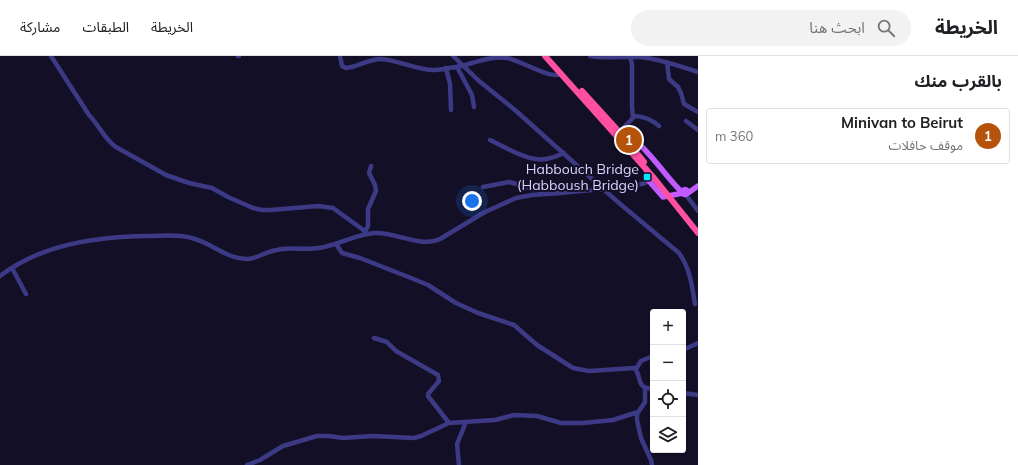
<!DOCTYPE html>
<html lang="ar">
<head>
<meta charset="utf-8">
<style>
  :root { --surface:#fff; --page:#f2f2f2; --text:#202124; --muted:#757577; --line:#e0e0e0; --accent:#b45309 }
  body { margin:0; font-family:Mulish,"Noto Sans Arabic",sans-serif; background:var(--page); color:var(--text); direction:rtl }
  .controls { position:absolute; right:12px; bottom:12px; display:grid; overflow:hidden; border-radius:4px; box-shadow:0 1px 3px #0004 }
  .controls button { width:36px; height:36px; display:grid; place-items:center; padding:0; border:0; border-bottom:1px solid var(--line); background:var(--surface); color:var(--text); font:20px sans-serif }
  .you { position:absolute; left:472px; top:145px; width:14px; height:14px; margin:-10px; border:3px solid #fff; border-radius:50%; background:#1a73e8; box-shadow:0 0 0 6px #1a73e833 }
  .badge { display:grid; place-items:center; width:26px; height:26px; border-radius:50%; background:var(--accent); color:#fff; font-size:13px; font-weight:700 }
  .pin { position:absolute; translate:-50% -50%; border:2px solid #fff; box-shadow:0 1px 4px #0006 }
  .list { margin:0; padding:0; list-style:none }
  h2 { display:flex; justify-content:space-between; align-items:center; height:52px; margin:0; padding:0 16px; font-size:17px }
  h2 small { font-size:13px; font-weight:400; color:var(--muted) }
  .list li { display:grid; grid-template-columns:26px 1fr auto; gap:12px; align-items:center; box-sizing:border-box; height:56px; margin:0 8px 8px; padding:0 8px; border:1px solid var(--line); border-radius:4px }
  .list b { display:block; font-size:15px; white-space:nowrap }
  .list p { margin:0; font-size:13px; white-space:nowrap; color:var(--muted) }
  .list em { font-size:13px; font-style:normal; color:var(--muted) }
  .icon { flex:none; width:22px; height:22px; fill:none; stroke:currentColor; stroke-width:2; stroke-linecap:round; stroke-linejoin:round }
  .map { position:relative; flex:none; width:698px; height:409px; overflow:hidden; direction:ltr }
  header { display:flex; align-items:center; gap:24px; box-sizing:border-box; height:56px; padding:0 20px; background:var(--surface); border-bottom:1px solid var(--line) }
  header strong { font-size:19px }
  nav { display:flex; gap:22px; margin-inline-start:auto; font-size:14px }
  .search { width:280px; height:36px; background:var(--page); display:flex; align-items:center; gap:10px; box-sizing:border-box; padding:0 14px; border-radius:22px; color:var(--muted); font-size:15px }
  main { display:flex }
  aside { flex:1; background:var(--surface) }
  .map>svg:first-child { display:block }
</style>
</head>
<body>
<header>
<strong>الخريطة</strong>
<div class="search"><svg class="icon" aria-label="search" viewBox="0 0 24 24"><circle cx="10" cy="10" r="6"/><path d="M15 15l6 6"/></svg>ابحث هنا</div>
<nav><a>الخريطة</a><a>الطبقات</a><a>مشاركة</a></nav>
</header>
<main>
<aside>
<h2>بالقرب منك<small></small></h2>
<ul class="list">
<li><span class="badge">1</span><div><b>Minivan to Beirut</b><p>موقف حافلات</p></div><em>360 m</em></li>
</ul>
</aside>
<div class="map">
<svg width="698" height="409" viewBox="0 0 698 409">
  <rect width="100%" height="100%" fill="#130f26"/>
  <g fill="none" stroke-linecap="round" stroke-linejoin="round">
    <path stroke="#3d3a85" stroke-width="4.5" d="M51,0L89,59C98,68 106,85 116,91L166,119L189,127L212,132L228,141L253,152L262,154H271L318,150L333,152L362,173L367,178
      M238,0H239
      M340,0L342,10L346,12C358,11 368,3 381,3C398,4 420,15 435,14C445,13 456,11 465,9C479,5 493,0 507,2C520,4 551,24 561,18
      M453,0L479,25L515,54L619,147L679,197C690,212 692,230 695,248
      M590,0C607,3 623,0 640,1C660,3 679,10 698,16
      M667,6L669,23L678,31L681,37L684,48L698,56
      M457,11L472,39L474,51
      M446,12L450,28L451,54
      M633,60C644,60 651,63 659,70
      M686,65L698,74
      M619,76L633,62L632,50V8L630,1
      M490,84C505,91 529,106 546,103C552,102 558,100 564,97
      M483,131L509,126L538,134L544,138
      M686,139L698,155
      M365,176L368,170V153L376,135L375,129L369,117L371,110
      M336,188L342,197L360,202L411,222L428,229L456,247L478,257L514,269L537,289L573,312L589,315L634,312C643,320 634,332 653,333
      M12,212L26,238
      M0,220C42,188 95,181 147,180C162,180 177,178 192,182C212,187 228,204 248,203C258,202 267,195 277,194C291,191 305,194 319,192C338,189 356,178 375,177C396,176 420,192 440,183L485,156L516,142L532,139L560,137L634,130L645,127L652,123
      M374,282L387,286L396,295L438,319L439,325L428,338V340L449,367L495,364L514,359L537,360L561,367H583L613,364L638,356
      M683,294L698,287
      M636,313L641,305L653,300
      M645,332V346L637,358V364L641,382L651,404L652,409
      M683,337L698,339
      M247,409L260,404L283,390L317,380H329L343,382L373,380L414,382L421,380L449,367
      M459,409L457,388L466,366"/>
    <path stroke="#c25bff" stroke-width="5.5" d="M623,80C641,80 667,124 682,136
      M646,113L649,125L663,141L683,137
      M682.5 136a2.5 2.5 0 1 1 5 0a2.5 2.5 0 1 1-5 0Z
      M688,137L698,130"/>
    <path stroke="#ff4fa3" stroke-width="6" d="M545,0L654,122L698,177
      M582,35L623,80L644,106"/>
  </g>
  <rect fill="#00e5ff" stroke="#130f26" stroke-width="1.5" x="643" y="117" width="8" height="8" rx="2"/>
  <g text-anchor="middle" stroke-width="4" stroke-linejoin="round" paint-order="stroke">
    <g font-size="14" fill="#d9d4ff" stroke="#130f26" text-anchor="end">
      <text x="639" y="118">Habbouch Bridge<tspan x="639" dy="16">(Habboush Bridge)</tspan></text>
    </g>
  </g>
</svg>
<div class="controls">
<button>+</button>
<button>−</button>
<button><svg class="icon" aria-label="locate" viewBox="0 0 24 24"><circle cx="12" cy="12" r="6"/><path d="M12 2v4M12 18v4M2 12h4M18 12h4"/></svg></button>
<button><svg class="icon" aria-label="layers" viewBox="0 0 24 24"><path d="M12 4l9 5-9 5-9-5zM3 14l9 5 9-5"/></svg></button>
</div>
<div class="you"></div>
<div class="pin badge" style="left:629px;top:84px">1</div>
</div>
</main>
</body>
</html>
